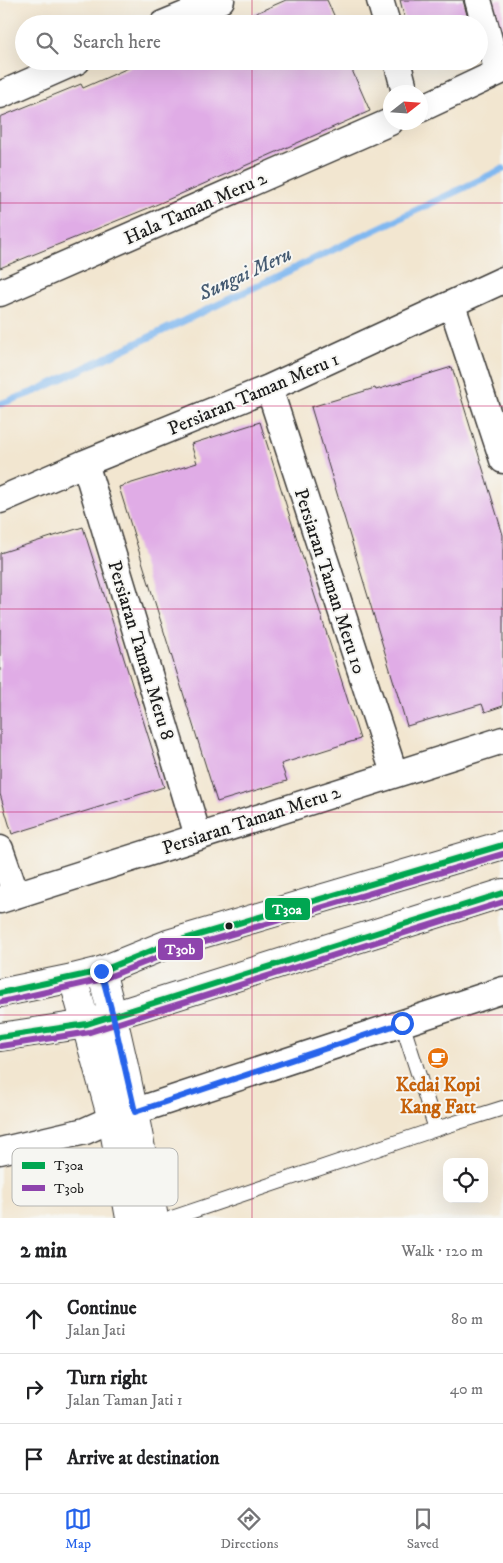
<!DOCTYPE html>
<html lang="en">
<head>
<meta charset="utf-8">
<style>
  :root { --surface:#fff; --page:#f6f6f6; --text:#202124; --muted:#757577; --line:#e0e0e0; --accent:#2563eb }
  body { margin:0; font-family:"IM FELL DW Pica",serif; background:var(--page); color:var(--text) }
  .controls { position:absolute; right:15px; bottom:15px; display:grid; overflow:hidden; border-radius:10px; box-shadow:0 5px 20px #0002 }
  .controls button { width:45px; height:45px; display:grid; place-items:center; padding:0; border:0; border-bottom:1px solid var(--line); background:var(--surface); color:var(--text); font:25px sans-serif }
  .compass { position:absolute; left:383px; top:85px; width:45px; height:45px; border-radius:50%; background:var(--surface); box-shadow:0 5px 20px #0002; rotate:73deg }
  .stop { position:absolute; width:15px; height:15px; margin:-11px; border:4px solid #2563eb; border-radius:50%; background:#fff }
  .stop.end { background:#2563eb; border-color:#fff; box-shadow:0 1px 5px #0008 }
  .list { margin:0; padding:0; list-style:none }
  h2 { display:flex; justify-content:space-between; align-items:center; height:65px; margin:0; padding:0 20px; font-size:21px }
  h2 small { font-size:16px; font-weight:400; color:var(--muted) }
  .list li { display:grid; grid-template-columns:32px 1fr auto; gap:15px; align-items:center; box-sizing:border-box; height:70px; padding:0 20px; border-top:1px solid var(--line) }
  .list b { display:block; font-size:19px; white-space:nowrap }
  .list p { margin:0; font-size:16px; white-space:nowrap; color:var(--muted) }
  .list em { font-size:16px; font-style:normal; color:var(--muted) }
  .icon { flex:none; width:28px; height:28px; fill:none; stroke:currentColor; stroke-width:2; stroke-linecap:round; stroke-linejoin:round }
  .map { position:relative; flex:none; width:503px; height:1218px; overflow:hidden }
  .search { position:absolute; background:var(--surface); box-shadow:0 5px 20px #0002; left:15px; right:15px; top:15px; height:55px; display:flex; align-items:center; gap:12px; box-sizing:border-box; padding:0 18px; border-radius:28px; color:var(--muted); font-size:19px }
  .sheet { height:275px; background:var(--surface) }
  nav { display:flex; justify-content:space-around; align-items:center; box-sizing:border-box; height:70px; border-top:1px solid var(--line); background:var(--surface); font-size:14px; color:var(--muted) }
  nav a { display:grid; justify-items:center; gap:2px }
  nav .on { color:var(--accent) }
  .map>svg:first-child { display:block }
</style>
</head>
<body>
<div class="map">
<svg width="503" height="1218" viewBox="0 0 503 1218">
  <rect width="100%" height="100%" fill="#f6f6f2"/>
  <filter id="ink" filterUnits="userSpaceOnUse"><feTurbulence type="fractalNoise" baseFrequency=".02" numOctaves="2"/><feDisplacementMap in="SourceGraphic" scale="10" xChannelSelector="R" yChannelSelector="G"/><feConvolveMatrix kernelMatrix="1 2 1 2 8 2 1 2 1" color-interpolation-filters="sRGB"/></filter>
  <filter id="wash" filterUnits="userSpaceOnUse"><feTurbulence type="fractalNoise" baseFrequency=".0096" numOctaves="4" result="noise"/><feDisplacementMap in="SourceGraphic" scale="20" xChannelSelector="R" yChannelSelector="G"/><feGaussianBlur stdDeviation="1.12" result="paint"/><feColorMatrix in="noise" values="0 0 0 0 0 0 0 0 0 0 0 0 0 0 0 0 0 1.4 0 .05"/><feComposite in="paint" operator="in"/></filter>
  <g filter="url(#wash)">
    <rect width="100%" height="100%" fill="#f2e6d0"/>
    <path fill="#eed0e8" d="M479,0H503V70Z"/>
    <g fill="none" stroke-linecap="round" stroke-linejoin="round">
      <path stroke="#80b8f0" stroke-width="7" d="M0,404L36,391L503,169"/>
    </g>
    <g id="blocks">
      <path fill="#e0ace6" d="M286,0H327L338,24H231Z
        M400,0H463L467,15L432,24H406Z
        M144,61H348L370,111L151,207L0,268V117L81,84L83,88Z
        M452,367L503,535V706L485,712L482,704L407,726L311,407L375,388L376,390Z
        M260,422L360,739L281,764L287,781L217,802L119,487L197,463L191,444Z
        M83,527L164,787L12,834L0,794V553Z"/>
    </g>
  </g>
  <g filter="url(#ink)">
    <use href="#blocks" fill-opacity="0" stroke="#3c3a37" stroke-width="1"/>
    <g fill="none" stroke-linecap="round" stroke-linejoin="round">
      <g stroke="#3c3a37" stroke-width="16">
        <path id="lane" d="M402,1023L436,1129
          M172,1218L436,1129L503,1108"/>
      </g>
      <g stroke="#3c3a37" stroke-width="29">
        <path id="street" d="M380,0L387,24
          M478,0L498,72
          M163,24L221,0
          M397,61L405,92
          M0,95L77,61
          M420,109L503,70
          M0,293L390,122
          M452,305L503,460
          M269,388L394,773
          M85,463L198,836
          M0,500L85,463L269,388L503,280
          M0,849L16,895
          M0,900L503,740
          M0,1151L85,1131L112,1119L503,990"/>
      </g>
      <g stroke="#3c3a37" stroke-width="30">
        <path id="secondary" d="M101,971C123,1052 139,1135 154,1218
          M73,978L112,1119L130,1218"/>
      </g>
      <g stroke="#3c3a37" stroke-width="30">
        <path id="primary" d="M0,993L73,978L101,971L168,944L503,845
          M0,1037L87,1024L503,893"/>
      </g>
      <use href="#lane" stroke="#fff" stroke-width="14"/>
      <use href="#street" stroke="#fff" stroke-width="26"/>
      <use href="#secondary" stroke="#fff" stroke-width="28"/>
      <use href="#primary" stroke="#fff" stroke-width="28"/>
      <g stroke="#f6f6f2" stroke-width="10">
        <path id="bus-1" d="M0,993L101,971L168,944L503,845
          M0,1037L87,1024L503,893"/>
      </g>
      <g stroke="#f6f6f2" stroke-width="10">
        <path id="bus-2" d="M2,1002L103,979L171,952L503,854
          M1,1046L90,1032L503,902"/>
      </g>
      <use href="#bus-1" stroke="#00a651" stroke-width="6"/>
      <use href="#bus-2" stroke="#8e44ad" stroke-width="6"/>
    </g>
  </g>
  <g fill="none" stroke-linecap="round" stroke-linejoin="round" filter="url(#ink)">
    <path stroke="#2563eb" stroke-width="6" d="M101,971L113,1016L135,1112L402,1023"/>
  </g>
  <path fill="none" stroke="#c2185b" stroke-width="1" stroke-opacity="0.55" d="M252,0V24M252,61V1218M0,203H503M0,406H503M0,609H503M0,812H503M0,1015H503"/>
  <defs>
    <g id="cafe-disc" transform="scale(1.125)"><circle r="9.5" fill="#e8710a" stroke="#f6f6f2"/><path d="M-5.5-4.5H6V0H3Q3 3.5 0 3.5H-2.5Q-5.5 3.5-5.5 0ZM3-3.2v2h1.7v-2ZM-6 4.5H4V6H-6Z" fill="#fff"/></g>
  </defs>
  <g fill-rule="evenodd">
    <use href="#cafe-disc" x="438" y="1058"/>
  </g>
  <circle fill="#1c1c1c" stroke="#f6f6f2" stroke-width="2" cx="229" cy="926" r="4.5"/>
  <g text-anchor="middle" stroke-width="4" stroke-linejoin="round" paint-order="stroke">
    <g font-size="19" fill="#1c1c1c" stroke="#f6f6f2">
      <text transform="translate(195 207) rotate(-24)" y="7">Hala Taman Meru 2</text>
      <text transform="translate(253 393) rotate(-23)" y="7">Persiaran Taman Meru 1</text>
      <text transform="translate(331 581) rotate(72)" y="7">Persiaran Taman Meru 10</text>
      <text transform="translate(142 650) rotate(73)" y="7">Persiaran Taman Meru 8</text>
      <text transform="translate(251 819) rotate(-18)" y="7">Persiaran Taman Meru 2</text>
    </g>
    <g font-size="19" font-weight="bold" fill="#c56008" stroke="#f6f6f2">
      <text x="438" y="1091">Kedai Kopi<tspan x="438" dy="22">Kang Fatt</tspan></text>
    </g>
    <g font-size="20" font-style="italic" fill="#445a71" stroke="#f6f6f2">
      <text transform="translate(245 273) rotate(-25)" y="7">Sungai Meru</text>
    </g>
  </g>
  <rect x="12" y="1148" width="166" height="58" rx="8" fill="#f6f6f2" stroke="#b5b5b2" stroke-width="1"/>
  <rect x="22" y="1162" width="23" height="7" fill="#00a651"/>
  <rect x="22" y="1185" width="23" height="6" fill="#8e44ad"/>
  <g font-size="14" fill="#1c1c1c">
    <text x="54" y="1170">T30a</text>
    <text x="54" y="1193">T30b</text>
  </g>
  <g stroke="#f6f6f2" stroke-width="2">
    <rect x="264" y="897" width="47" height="24" rx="5" fill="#00a651"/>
    <rect x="157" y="937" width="47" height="24" rx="5" fill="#8e44ad"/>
  </g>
  <g font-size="14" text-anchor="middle" font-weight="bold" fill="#fff">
    <text x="287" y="914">T30a</text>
    <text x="180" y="954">T30b</text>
  </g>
</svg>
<div class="controls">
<button><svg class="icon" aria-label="locate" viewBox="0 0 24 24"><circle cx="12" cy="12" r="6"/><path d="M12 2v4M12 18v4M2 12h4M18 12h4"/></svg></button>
</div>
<svg class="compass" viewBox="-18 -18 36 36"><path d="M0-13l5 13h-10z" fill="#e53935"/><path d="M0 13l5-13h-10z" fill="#757577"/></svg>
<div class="stop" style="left:402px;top:1023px"></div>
<div class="stop end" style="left:101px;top:971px"></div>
<div class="search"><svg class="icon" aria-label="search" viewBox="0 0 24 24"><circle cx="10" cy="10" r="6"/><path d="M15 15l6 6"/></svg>Search here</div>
</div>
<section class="sheet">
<h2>2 min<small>Walk · 120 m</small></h2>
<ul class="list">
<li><svg class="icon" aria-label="ahead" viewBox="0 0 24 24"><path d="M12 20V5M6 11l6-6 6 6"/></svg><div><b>Continue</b><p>Jalan Jati</p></div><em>80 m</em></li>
<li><svg class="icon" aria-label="right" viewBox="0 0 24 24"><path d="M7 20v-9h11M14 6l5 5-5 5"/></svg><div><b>Turn right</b><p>Jalan Taman Jati 1</p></div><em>40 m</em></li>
<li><svg class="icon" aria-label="arrive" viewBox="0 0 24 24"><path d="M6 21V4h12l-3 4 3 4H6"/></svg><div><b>Arrive at destination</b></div></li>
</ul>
</section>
<nav>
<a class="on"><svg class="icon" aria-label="map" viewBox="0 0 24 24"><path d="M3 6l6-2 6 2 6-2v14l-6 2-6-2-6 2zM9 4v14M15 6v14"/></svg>Map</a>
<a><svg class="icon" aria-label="directions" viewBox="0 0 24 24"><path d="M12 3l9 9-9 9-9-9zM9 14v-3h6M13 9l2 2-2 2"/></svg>Directions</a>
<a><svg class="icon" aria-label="saved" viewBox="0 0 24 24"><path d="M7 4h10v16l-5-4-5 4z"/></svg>Saved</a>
</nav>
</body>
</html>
